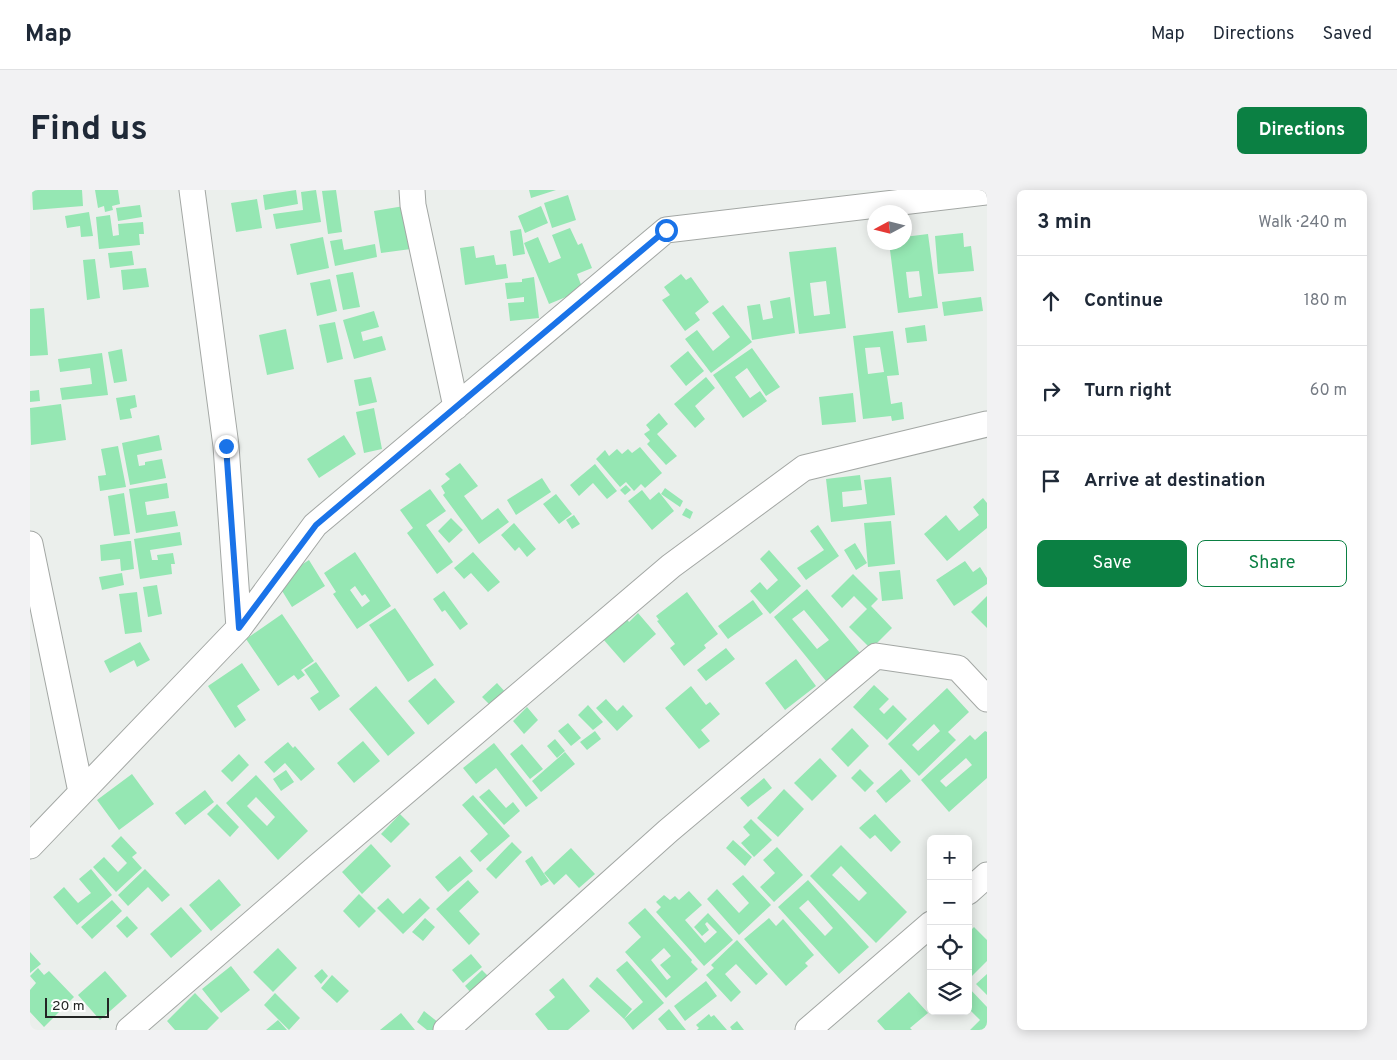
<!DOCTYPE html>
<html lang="en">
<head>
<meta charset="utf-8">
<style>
  :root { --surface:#fff; --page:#f2f2f3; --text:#1f2937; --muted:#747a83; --line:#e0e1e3; --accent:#0b8043 }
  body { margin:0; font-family:Overpass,sans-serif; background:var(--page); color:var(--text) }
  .controls { position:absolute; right:15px; bottom:15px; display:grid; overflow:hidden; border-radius:8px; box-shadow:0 2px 12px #0003 }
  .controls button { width:45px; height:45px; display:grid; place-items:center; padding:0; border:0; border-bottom:1px solid var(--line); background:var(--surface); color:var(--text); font:25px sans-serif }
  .compass { position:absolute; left:837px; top:15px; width:45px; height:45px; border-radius:50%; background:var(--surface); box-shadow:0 2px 12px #0003; rotate:263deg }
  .scale { position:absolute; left:15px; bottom:12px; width:64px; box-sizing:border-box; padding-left:5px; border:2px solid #232524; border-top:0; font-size:14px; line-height:18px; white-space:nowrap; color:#232524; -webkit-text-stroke:4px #fff; paint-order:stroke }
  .stop { position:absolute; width:15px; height:15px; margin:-11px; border:4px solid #1a73e8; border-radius:50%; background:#fff }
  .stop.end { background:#1a73e8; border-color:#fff; box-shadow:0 1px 5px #0008 }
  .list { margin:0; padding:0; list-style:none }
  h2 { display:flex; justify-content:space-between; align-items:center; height:65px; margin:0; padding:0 20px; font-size:21px }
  h2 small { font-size:16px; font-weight:400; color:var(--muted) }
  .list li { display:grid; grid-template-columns:32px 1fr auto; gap:15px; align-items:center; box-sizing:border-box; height:90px; padding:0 20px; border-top:1px solid var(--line) }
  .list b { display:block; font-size:19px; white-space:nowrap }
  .list em { font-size:16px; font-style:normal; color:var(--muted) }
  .actions { display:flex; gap:10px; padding:15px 20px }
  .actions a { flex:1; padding:11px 0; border:1px solid var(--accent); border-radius:8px; text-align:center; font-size:18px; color:var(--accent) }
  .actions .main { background:var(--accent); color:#fff }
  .icon { flex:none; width:28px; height:28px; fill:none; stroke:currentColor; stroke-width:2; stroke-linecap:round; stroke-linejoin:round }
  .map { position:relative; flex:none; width:957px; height:840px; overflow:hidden; border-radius:8px }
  header { display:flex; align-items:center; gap:30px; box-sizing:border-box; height:70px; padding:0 25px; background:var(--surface); border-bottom:1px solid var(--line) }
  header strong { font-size:24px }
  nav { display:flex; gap:28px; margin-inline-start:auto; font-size:18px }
  .intro { display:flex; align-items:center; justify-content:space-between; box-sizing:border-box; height:120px; padding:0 30px }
  h1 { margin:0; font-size:35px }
  .button { padding:12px 22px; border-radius:8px; background:var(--accent); color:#fff; font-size:18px; font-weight:700 }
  main { display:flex; gap:30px; padding:0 30px }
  aside { flex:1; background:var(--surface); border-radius:8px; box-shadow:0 2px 12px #0003 }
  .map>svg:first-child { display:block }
</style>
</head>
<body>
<header>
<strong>Map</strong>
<nav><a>Map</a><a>Directions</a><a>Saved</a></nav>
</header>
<div class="intro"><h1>Find us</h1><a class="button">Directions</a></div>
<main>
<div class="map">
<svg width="957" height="840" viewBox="0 0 957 840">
  <rect width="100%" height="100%" fill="#ebefec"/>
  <path fill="#95e7b3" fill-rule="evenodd" d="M2,0H52L53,16L3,20Z
    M65,0H88L90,14L82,16L83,20L75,22L74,16L68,18Z
    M266,0L268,14L235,20L233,5Z
    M286,0L291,32L246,39L243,24L273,20L271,2Z
    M306,0L312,42L298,44L292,1Z
    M499,0H526L501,8Z
    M538,5L546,30L522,38L514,13Z
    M227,9L232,38L206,42L201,13Z
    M110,15L112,27L88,31L86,18Z
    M374,16L381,59L351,63L344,21Z
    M511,16L518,33L495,43L488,26Z
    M59,22L63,46L51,47L50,36L37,38L35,26Z
    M80,25L83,46L89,45L88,34L113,32L114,44H109L110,55L69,59L66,27Z
    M540,38L548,55L552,53L562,78L547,84L553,100L519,114L494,53L508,47L519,73L531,68L522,45Z
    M491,39L495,64L483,66L480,41Z
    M933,43L934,57L941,56L944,81L908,84L905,46Z
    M898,44L908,118L868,123L859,52H874V47ZM889,81L892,106L879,108L876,82Z
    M293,47L299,78L267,85L260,54Z
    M312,49L314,60L345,54L347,67L305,76L300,51Z
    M444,56L446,68L464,65L466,75L476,74L478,88L435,95L430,58Z
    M806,57L816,138L769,144L759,62ZM796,91L800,124L784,126L780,93Z
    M102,61L104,75L80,78L78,63Z
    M65,69L70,108L57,110L53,70Z
    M116,78L119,97L93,100L91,80Z
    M323,82L330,117L313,120L306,85Z
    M651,84L656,90L661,87L679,112L665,123L670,130L655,141L632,110L640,105L634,97Z
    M504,87L509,128L480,131L478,113L494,112V107L477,109L475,93L492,92V89Z
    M300,89L307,121L287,126L280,93Z
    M760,107L765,143L722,150L717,116L730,114L733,130L743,128L740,111Z
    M951,107L953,121L914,126L912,112Z
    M693,115L722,152L681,183L655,149L667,140L683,161L700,147L682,123Z
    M14,118L18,165L0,166V119Z
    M344,121L349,137L331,142L333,151L352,146L356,160L324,169L313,130Z
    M305,132L313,169L297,173L289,135Z
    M895,135L897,151L877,153L875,138Z
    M256,139L264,179L237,185L229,145Z
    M863,141L869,185L857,186L861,214L872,212L874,229L862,231L861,226L833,229L823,146ZM850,157L854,182L838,184L835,158Z
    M722,158L750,197L736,206L717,178L705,187L720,208L730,201L737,211L713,228L683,185Z
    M92,159L97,191L84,193L78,162Z
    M658,161L674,181L656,196L640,176Z
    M72,163L78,205L32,210L30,198L62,194L60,178L30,182L28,169Z
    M341,187L347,212L329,216L324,190Z
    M676,187L685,198L665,216L675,229L665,238L644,214Z
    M9,200L10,211L0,212V201Z
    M823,203L826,232L792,235L789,207Z
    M105,205L107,217L100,219L102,228L90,230L86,208Z
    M31,214L36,250L1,255L0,218Z
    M344,218L352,259L334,263L326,222Z
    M629,223L638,234L627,244L647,266L636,275L617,254L620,251L614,244L620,240L616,235Z
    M129,245L132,260L107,265L109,276L115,275V272L132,269L136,288L100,295L92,253Z
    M314,245L326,264L289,288L277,269Z
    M88,256L96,297L70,301L68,286L76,285L71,259Z
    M610,257L632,283L615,298L611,294L604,301L596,292L590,297L566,269L575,260L579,266L587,259L592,264L598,259L602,263Z
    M430,273L448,296L434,306L452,330L468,318L479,332L449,354L413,305L415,303L411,296L420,289L415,284Z
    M565,274L587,301L577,309L563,293L549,306L540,295Z
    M830,285L832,300L812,302L813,317L837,314L834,290L861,287L865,325L801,332L796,289Z
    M512,288L521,302L486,325L477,310Z
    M137,293L139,308L115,312L117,325L145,321L148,336L106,343L99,299Z
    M596,295L601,300L595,305L590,300Z
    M635,298L653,311L650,317L631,304Z
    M400,299L416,321L396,335L423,372L407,384L377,343L383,338L370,320Z
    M612,300L620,310L629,302L644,321L622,340L598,311Z
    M94,303L100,344L84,346L78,306Z
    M526,304L542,324L529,334L513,314Z
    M953,308L957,313V338L917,371L894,344L916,325L929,341L949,325L943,317Z
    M656,318L663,322L660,329L652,325Z
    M544,325L550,334L542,339L536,330Z
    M421,328L433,340L419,353L408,341Z
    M861,331L865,374L838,377L834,333Z
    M484,333L506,359L497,367L489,357L485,361L471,345Z
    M788,335L809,366L776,390L767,378L794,360L780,341Z
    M150,342L152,355L120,360L122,370H128L127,365L143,363L145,374H141L142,384L110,389L104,349Z
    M98,351H101L104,379L91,381L90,369L71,371L70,355Z
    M825,353L837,373L826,380L814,360Z
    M739,360L771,396L740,424L720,401L730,392L737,400L748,390L730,369Z
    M325,362L361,416L327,439L303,404L306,402L294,383ZM325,396L332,406L335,404L340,411L332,417L320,400Z
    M443,362L470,392L458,402L441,383L434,389L424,378Z
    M279,370L295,396L262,417L246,391Z
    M935,371L943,382L950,377L957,388V394L924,416L906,390Z
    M870,380L873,409L852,411L849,382Z
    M92,383L94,395L72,400L69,387Z
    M823,384L848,409L841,416L862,438L841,459L819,437L837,419L824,406L812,418L801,406Z
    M127,395L132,424L118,427L113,397Z
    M777,399L830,463L796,491L744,427ZM774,420L799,450L787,459L762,429Z
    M414,401L438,434L430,440L415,420L412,422L403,409Z
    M107,402L112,442L95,444L89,404Z
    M657,402L688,444L674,455L676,458L654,476L640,458L645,454L627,431L629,430L626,426Z
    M957,406V438L941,422Z
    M723,410L733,424L698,449L688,436Z
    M365,418L404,475L378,492L339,435Z
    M608,423L626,444L594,473L573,449L596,428L599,432Z
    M252,424L284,471L271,480L275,485L268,490L264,485L248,496L216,449Z
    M110,452L120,470L107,477L104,470L80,483L74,471Z
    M696,458L705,469L676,491L667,480Z
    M766,469L786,496L755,520L735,493Z
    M286,472L310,506L289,521L280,508L289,502L274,480Z
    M212,473L230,500L207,516L216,530L205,538L178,496Z
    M405,488L425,512L398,535L378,511Z
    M467,493L478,505L464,519L452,507Z
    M844,495L859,509L849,519L854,524L863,515L877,529L857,550L823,517Z
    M346,496L385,543L358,566L319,519Z
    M661,496L676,515L680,512L690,524L671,540L680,551L669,559L635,518Z
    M917,498L939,522L918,542L926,550L889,586L858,554ZM904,534L910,541L888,561L882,555Z
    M576,509L587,521L593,515L603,526L587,541L566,518Z
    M558,515L573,532L563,540L548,525Z
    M497,517L508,530L494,544L483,531Z
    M538,533L551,548L541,556L528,541Z
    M822,538L839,556L818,577L801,559Z
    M565,541L571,549L557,560L550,552Z
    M955,541L957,542V588L919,622L891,590L940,545L945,550ZM936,568L942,575L916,597L910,591Z
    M525,549L535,561L527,568L517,556Z
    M333,551L350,571L324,593L307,573Z
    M258,552L263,558L265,556L285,579L271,591L255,573L244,583L234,572Z
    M464,553L508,608L496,617L466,578L446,594L433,578Z
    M492,554L513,579L500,589L480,564Z
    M535,562L545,574L511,602L502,591Z
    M209,564L219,575L202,592L191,581Z
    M790,568L807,586L782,611L764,593Z
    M830,579L844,593L835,602L821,588Z
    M871,579L881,591L856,613L846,601Z
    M256,580L264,592L251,601L243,589Z
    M102,584L124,614L89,640L67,610Z
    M226,585L278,641L248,670L196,613ZM226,607L245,627L237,636L217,616Z
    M734,588L742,598L718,617L710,608Z
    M459,599L476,618L483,612L490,621L474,635L449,607Z
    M754,599L774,619L748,647L727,628Z
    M175,600L184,612L155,635L145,623Z
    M443,605L480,646L450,672L440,661L458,644L432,615Z
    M187,614L209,637L200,647L177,624Z
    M370,624L380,634L361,653L351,644Z
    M845,624L871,652L861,662L845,645L840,649L829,638Z
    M721,629L742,650L724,667L711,653L720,645L713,637Z
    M91,646L107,663L102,667L112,678L86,702L63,677L74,667L88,682L97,673L81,656Z
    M703,650L722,667L715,676L696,658Z
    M482,652L492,662L466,689L456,679Z
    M341,654L361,676L332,704L312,682Z
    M811,655L877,722L846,753L780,686ZM811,676L837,703L829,711L802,685Z
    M747,657L773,685L744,712L730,697L745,683L733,670Z
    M541,658L565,684L549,698L536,684L524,695L514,683Z
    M430,666L443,681L418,702L405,687Z
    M502,666L519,691L511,696L495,671Z
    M61,679L82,705L47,735L23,707L34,697L48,713L61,703L49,689Z
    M115,679L140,705L132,712L118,697L98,716L88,705Z
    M713,685L741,715L709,745L677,709L687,699L709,723L719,713L702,694Z
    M189,689L211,715L181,741L159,715Z
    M438,690L449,702L429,721L450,744L439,755L406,719Z
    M778,690L839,757L809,784L748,717ZM778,710L803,738L795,746L769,718Z
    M659,701L672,715L655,730L675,753L687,742L677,732L675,734L679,740L672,746L664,737L678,723L703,750L674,776L626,722L631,717L626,712L634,705L640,710L645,706L649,710Z
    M329,704L346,721L329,738L313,721Z
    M358,708L373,724L390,708L400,718L373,744L347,718Z
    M82,710L92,721L62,749L51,737Z
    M151,717L172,741L141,768L120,744Z
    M615,718L662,770L661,772L668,779L636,808L595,762L611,747L598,733ZM634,758L641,766L630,775L641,787L637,790L621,770Z
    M97,726L108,738L97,748L86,736Z
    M395,728L405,737L393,751L382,742Z
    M739,728L746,736L753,729L784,765L775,773L778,776L756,796L714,749Z
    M944,737L957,750V771L938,790V743Z
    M707,750L738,784L726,795L706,774L695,784L711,802L701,812L676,785L684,778L681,775Z
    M248,758L267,778L243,802L223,782Z
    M0,762L11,774L0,783Z
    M441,764L452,777L433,793L422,780Z
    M597,771L634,813L603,840L594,829L613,812L586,780Z
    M201,776L220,800L191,823L172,799Z
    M8,778L14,785L19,781L44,807L14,837L0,822V800L6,793L0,786Z
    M292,779L298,786L291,794L284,786Z
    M452,780L462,790L442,804L435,796Z
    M75,781L97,806L70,830L48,805Z
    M957,784V805L946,794Z
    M302,785L319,801L307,813L291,798Z
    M567,787L602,819L594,829L559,796Z
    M533,788L560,821L538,840H518L505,824L525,807L519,800Z
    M676,791L687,806L655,831L644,816Z
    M938,797L957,817V840H940L950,830L938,818Z
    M879,802L898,823L880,838L882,840H855L847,831Z
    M165,803L189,828L177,840H145L137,831Z
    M245,803L270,828L259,840L234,815Z
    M639,819L656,840H637L628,829Z
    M394,821L409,833L404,840H397L387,832Z
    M371,823L385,840H350Z
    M679,824L681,827L684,825L697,840H667L669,838L666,835Z
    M248,830L257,840H236Z
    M707,831L714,840H702L700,837Z"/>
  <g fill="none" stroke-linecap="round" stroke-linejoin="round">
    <g stroke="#a3a7a4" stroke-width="27">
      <path id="minor" d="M162,0L196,256L209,438
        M382,0L383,15L426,217
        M0,354L51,602
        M0,656L209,438L285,335L636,40L957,2
        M938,702L957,685
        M99,840L287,677L641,376L774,278L957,234
        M416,840L638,641L846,466L928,478L957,509
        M778,840L901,734"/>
    </g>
    <use href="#minor" stroke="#fff" stroke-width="25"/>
  </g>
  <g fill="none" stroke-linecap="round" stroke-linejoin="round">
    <path stroke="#1a73e8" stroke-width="6" d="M196,256L209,438L286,335L636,40"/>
  </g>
</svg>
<div class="controls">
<button>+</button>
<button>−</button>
<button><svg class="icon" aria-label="locate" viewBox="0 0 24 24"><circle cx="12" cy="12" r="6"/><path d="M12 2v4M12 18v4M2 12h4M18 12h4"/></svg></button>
<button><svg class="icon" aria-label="layers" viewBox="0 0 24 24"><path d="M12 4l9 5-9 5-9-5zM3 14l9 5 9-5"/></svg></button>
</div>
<svg class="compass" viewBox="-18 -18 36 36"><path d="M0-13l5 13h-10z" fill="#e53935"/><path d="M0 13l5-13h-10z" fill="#747a83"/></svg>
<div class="scale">20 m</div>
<div class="stop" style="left:636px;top:40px"></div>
<div class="stop end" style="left:196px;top:256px"></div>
</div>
<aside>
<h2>3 min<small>Walk · 240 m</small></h2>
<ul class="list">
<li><svg class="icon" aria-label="ahead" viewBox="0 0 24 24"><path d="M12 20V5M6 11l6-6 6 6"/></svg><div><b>Continue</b></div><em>180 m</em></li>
<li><svg class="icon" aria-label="right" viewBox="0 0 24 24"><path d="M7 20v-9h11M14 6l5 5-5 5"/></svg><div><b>Turn right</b></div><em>60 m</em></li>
<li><svg class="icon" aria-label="arrive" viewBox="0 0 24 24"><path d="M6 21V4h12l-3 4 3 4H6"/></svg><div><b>Arrive at destination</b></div></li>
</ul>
<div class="actions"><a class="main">Save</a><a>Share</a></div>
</aside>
</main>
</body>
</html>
